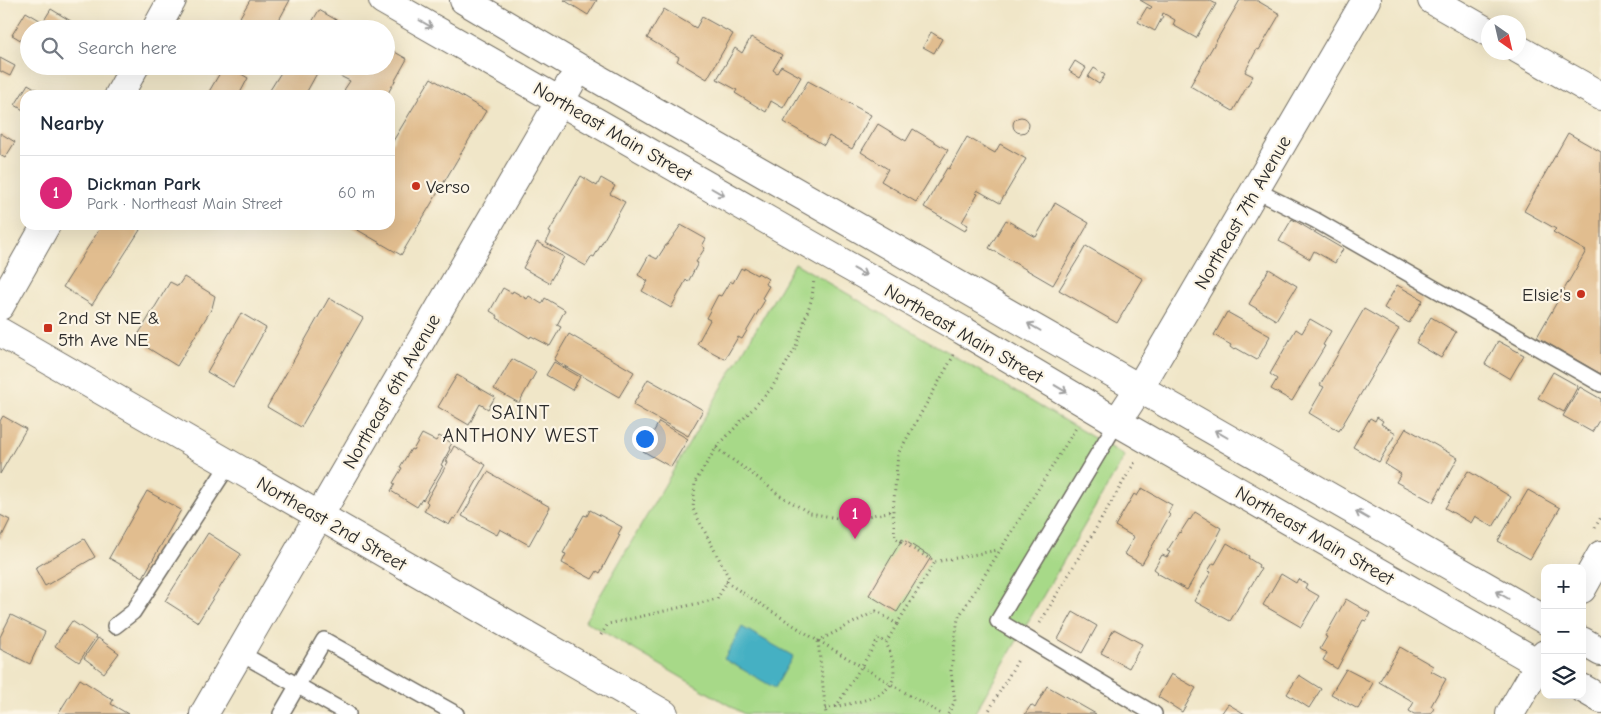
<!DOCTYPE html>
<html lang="en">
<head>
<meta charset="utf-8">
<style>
  :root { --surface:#fff; --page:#f2f2f3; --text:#1f2937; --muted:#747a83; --line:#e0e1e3; --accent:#db2777 }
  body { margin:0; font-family:"Comic Neue",sans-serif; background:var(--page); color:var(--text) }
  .controls { position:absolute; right:15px; bottom:15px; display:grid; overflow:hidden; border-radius:10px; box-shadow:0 5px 20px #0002 }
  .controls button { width:45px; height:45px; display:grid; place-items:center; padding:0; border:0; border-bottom:1px solid var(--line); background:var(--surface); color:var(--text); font:25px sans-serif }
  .compass { position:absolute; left:1481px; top:15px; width:45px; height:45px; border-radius:50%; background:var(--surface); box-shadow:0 5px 20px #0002; rotate:146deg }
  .you { position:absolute; left:644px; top:438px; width:18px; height:18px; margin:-12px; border:4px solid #fff; border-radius:50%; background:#1a73e8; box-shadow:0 0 0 8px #1a73e833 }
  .badge { display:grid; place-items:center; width:32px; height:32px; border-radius:50%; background:var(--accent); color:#fff; font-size:16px; font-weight:700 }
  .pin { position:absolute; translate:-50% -41px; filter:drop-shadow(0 1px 2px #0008) }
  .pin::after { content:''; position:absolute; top:26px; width:18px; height:15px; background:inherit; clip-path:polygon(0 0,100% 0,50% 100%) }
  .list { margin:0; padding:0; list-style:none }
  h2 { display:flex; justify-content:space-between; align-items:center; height:65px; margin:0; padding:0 20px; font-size:21px }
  h2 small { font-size:16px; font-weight:400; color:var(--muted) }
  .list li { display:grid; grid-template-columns:32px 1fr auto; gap:15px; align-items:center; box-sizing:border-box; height:75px; padding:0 20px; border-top:1px solid var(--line) }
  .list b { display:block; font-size:19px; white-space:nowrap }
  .list p { margin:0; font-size:16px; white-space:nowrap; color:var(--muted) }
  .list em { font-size:16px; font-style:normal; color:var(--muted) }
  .icon { flex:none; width:28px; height:28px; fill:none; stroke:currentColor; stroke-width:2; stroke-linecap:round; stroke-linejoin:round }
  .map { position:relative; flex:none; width:1601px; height:714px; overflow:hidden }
  .search { position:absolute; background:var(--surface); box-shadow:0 5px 20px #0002; left:20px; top:20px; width:375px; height:55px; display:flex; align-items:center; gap:12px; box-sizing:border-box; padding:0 18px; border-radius:28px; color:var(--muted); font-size:19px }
  .panel { position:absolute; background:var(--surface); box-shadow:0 5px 20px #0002; left:20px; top:90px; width:375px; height:140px; border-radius:15px }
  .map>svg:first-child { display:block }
</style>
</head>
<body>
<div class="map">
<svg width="1601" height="714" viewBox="0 0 1601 714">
  <rect width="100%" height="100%" fill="#fcf5e5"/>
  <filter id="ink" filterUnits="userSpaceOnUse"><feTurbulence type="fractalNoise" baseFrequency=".02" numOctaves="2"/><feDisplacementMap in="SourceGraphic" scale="10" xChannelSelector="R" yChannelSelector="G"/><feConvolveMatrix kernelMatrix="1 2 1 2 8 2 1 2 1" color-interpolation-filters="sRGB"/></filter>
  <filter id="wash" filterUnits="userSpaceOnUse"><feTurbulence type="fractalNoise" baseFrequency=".0096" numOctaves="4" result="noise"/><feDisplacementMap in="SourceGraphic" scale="20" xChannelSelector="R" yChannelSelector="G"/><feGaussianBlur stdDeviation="1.12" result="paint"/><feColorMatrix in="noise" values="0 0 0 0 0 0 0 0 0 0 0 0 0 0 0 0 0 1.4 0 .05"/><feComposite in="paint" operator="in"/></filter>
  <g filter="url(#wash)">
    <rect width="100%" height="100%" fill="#f0e6c8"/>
    <path fill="#a7d988" stroke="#69825a" d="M795,263L1125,456L974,714H744L585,621Z"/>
    <path fill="#45b0c3" stroke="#386e77" d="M742,627L793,656L775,688L724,659Z"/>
    <g id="blocks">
      <path fill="#e1bd8f" d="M250,0H290L274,29H240L245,20L240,17Z
        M564,0H597L588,15Z
        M1140,0H1209L1216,4L1196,38L1173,25L1175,20L1163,13L1162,16H1163L1155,31L1138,22L1147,7L1150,9L1152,7Z
        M1240,0H1256L1280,14L1259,50L1257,49L1245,72L1253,76L1233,111L1190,86Z
        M51,9L84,29H29V45L12,35L26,12L43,22Z
        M664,9L696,28L702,17L733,34L707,79L677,61L679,57L647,38Z
        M319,10L345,25L343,29H308Z
        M931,32L942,39L934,53L923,47Z
        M751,37L782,55L773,70L777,73L781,66L801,77L783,108L771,101L766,112L735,93L737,90L717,79L735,48L742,53Z
        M386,47L407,59L387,95H353L344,90L350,81L340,76L346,66H386Z
        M0,58L15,66L10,76L0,71Z
        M1075,61L1086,68L1080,78L1069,71Z
        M224,66H228L248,78L239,95H207Z
        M285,66H321L305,95H267Z
        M1094,68L1105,75L1099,84L1088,77Z
        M431,78L486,111L401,255L349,225H390V146Z
        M808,81L871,115L852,149L829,136L824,145L784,122Z
        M28,84L46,95H25V111L15,105Z
        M1013 125a8 8 0 1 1 16 0a8 8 0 1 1-16 0Z
        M878,124L906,141L913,129L948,150L916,202L881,181L888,169L861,152Z
        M0,133L15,142L5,158L0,155Z
        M1568,133L1601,152V374L1537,337L1586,251L1553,232L1556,229L1524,211Z
        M967,137L995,153L1000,144L1026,159L1000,203L977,190L975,193L978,194L962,222L968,225L965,231L924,207L947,168L949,169Z
        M581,176L597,186L601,178L615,186L610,194L625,202L594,257L592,256L586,266L546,243L551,233L549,232Z
        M1055,203L1089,223L1053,285L989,248L1006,220L1036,237Z
        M1292,219L1343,249L1335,263L1314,251L1310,259L1279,241Z
        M102,225H133L140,230L92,305L63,287Z
        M681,225L706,239L702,246L705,248L696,262L698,263L688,282L686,280L671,308L642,291L648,281L638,275L649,255L657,259L666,245H667Z
        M537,242L564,257L549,283L523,268Z
        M1086,246L1143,279L1117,323L1059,290Z
        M741,268L744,270V268L757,275L758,273L768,279L765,284L769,286L762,298L765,300L742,339L738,337L725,359L697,344L710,320L706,318L718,295L721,296L730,281L733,283Z
        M1269,269L1297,286L1276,320L1249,304Z
        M184,277L215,296L212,308L177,366L135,340L170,282L178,286Z
        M1397,285L1423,300L1409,323L1384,308Z
        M503,288L512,293L513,291L527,299L529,296L542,304L545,298L565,310L557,325L561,327L550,346L531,336L530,338L497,318L498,316L490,311Z
        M329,298L363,318L301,427L267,407Z
        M1364,309L1399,329L1339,431L1309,413L1324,387L1320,385Z
        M1227,312L1270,336L1257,360L1236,348L1234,350L1230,347L1231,345L1214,335Z
        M241,313L266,328L233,387L207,372Z
        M1431,317L1456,332L1441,358L1416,343Z
        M1310,319L1331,331L1323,345L1325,346L1292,401L1271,389L1277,379L1270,374L1296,329L1302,333Z
        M569,334L634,372L619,397L554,360Z
        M1498,341L1524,355L1510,379L1485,364Z
        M512,359L536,372L519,403L494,389Z
        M554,362L580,377L572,390L546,375Z
        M1553,372L1578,386L1564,412L1538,398Z
        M457,375L495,397L488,409L480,404L469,425L438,407Z
        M648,379L703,410L688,436L633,405Z
        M1580,387L1601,399V417L1592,432L1563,416Z
        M3,416L26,429L0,474V421Z
        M1377,417L1383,421L1381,424L1396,433L1379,462L1353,447L1370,418L1375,421Z
        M659,422L688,439L671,467L643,451Z
        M1406,428L1458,458L1433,502L1396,482L1401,474L1385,464Z
        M422,434L436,441L439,436L452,443L449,448L450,449L441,465L443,466L423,500L422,499L417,507L391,491L395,484L393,483L402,468L400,467L411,449L413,450Z
        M454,446L486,465L455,519L453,518L449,525L424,511L428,503L426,501L448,462L446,461Z
        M1468,471L1511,497L1493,527L1475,516L1471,523L1445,508Z
        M488,472L550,507L529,545L500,529L497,535L462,516Z
        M1142,488L1172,505L1168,513L1170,515L1142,564L1124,554L1134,537L1115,526L1134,494L1137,496Z
        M1528,490L1560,508L1530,559L1498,541Z
        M147,491L181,510L143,577L109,558Z
        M590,510L622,527L618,534L620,535L600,573L597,571L592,579L562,563L566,554L563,553L584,515L587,516Z
        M1195,512L1221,528L1217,536L1218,537L1187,590L1157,573L1158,572L1154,569L1162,555L1167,557L1170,552L1167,551L1179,532L1180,533L1189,519L1190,520Z
        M0,515L10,520L0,540Z
        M208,533L241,554L198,622L165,601Z
        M84,539L95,557L45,586L35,568Z
        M902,539L931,557L897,612L869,595Z
        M1227,543L1249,556L1248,558L1259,565L1258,567L1261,569L1230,621L1194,601L1211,572L1208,571L1213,563L1215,564Z
        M1281,574L1296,583L1298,579L1307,584L1305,588L1319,596L1301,627L1263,605Z
        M1346,599L1370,613L1366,621L1363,620L1337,669L1323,660L1327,653L1320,649L1327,637L1325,636Z
        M1073,612L1097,626L1082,653L1058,639Z
        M11,615L45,632L30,664L0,649V637Z
        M72,621L96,637L79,662L55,646Z
        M1114,629L1142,644L1129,668L1101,653Z
        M98,638L119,653L104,673L84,658Z
        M1400,647L1433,666L1431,671L1446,679L1431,706L1434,708L1431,714H1414L1409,711L1414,702L1379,682Z
        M1346,669L1373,683L1358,709L1331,694Z
        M1171,674L1196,688L1182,712L1158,697Z
        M1299,675L1321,689L1309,708L1287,694Z
        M80,679L113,700L111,704L128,714H58Z
        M1047,686L1096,714H1025L1031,705L1035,708Z
        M1228,704L1245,714H1221Z"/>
    </g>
  </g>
  <g filter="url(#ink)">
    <use href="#blocks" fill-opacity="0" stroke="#706c62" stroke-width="1"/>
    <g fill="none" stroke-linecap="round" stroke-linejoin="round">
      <g stroke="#706c62" stroke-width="18">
        <path id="lane" d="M1255,190L1315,220L1601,384
          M1117,422L998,621L1154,714
          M115,626L133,612L229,464
          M240,653L348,714
          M281,714L324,640L456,714"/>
      </g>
      <g stroke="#706c62" stroke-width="30">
        <path id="street" d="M383,0L825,253L962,330L1117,422L1545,667
          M464,0L579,68L1545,620
          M156,29L172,0
          M119,95L135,66
          M0,306L46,225
          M1117,422L1140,387L1366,0
          M1582,641L1601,652
          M1582,688L1601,699
          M204,714L570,84"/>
      </g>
      <g stroke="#706c62" stroke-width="30">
        <path id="secondary" d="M1432,0L1488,32
          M1518,49L1601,96
          M0,332L664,714
          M1582,589L1601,555
          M1510,714L1545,654"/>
      </g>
      <path stroke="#706c62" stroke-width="3" stroke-dasharray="1 4" stroke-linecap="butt" d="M954,355L898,454L893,511L895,538L935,562L998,550
        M716,448L758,478L779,495L810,513L847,520L893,511
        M1595,528L1601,517
        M726,582L818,641L826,714
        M1040,623L1135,462
        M601,635L608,624L717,599L729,578L693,509L695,482L716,448L771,389L795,349L812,298L814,279
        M818,641L876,611L897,624L935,562
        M819,641L941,714
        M836,707L879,638L886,643
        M825,709C866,699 913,699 886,643L897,624
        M948,714L955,701L951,671L958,618L1076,428
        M987,714L1019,658"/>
      <use href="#lane" stroke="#fff" stroke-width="15"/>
      <use href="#street" stroke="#fff" stroke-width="28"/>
      <use href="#secondary" stroke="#fff" stroke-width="28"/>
    </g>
    <defs><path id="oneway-shaft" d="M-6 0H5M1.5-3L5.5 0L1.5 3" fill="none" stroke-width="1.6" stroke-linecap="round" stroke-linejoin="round" transform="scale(1.25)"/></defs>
    <g stroke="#a0a0a0">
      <use href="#oneway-shaft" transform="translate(426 24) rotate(30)"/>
      <use href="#oneway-shaft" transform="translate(718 192) rotate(30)"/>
      <use href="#oneway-shaft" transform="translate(860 272) rotate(29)"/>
      <use href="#oneway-shaft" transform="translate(1034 327) rotate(-150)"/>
      <use href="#oneway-shaft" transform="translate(1061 389) rotate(31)"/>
      <use href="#oneway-shaft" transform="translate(1221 434) rotate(-150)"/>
      <use href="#oneway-shaft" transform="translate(1362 515) rotate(-150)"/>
      <use href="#oneway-shaft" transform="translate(1502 595) rotate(-150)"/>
    </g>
  </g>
  <g fill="#c8321e" stroke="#fcf5e5" stroke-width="2">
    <circle cx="416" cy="186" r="5"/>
    <circle cx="1581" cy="294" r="5"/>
    <rect x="43" y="323" width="10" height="10" rx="2.5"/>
  </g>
  <g text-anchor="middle" stroke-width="4.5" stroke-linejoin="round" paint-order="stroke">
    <g font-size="19" fill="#2b2b2b" stroke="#fcf5e5">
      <text transform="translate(613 131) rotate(30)" y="7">Northeast Main Street</text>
      <text transform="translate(1242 212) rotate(-60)" y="7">Northeast 7th Avenue</text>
      <text transform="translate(964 333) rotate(30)" y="7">Northeast Main Street</text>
      <text transform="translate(391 391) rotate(-60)" y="7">Northeast 6th Avenue</text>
      <text transform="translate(332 523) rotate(30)" y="7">Northeast 2nd Street</text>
      <text transform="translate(1315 535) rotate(30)" y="7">Northeast Main Street</text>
    </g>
    <g font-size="19" fill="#2b2b2b" stroke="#fcf5e5" text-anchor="start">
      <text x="426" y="193">Verso</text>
      <text x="1571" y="301" text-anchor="end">Elsie's</text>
      <text x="58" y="324">2nd St NE &amp;<tspan x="58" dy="22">5th Ave NE</tspan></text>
    </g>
    <g font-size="20" letter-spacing="1" fill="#2b2b2b" stroke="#fcf5e5">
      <text x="521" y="419">SAINT<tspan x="521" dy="23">ANTHONY WEST</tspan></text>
    </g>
  </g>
</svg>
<div class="controls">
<button>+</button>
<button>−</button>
<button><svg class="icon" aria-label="layers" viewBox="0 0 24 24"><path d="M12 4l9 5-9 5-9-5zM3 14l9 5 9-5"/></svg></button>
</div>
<svg class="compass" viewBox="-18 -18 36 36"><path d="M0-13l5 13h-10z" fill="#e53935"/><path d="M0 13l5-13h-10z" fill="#747a83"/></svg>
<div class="you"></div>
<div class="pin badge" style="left:855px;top:539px">1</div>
<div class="search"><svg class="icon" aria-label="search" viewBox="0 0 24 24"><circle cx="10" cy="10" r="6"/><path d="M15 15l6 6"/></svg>Search here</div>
<section class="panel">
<h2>Nearby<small></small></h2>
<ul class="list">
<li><span class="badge">1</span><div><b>Dickman Park</b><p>Park · Northeast Main Street</p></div><em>60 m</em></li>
</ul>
</section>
</div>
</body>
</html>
